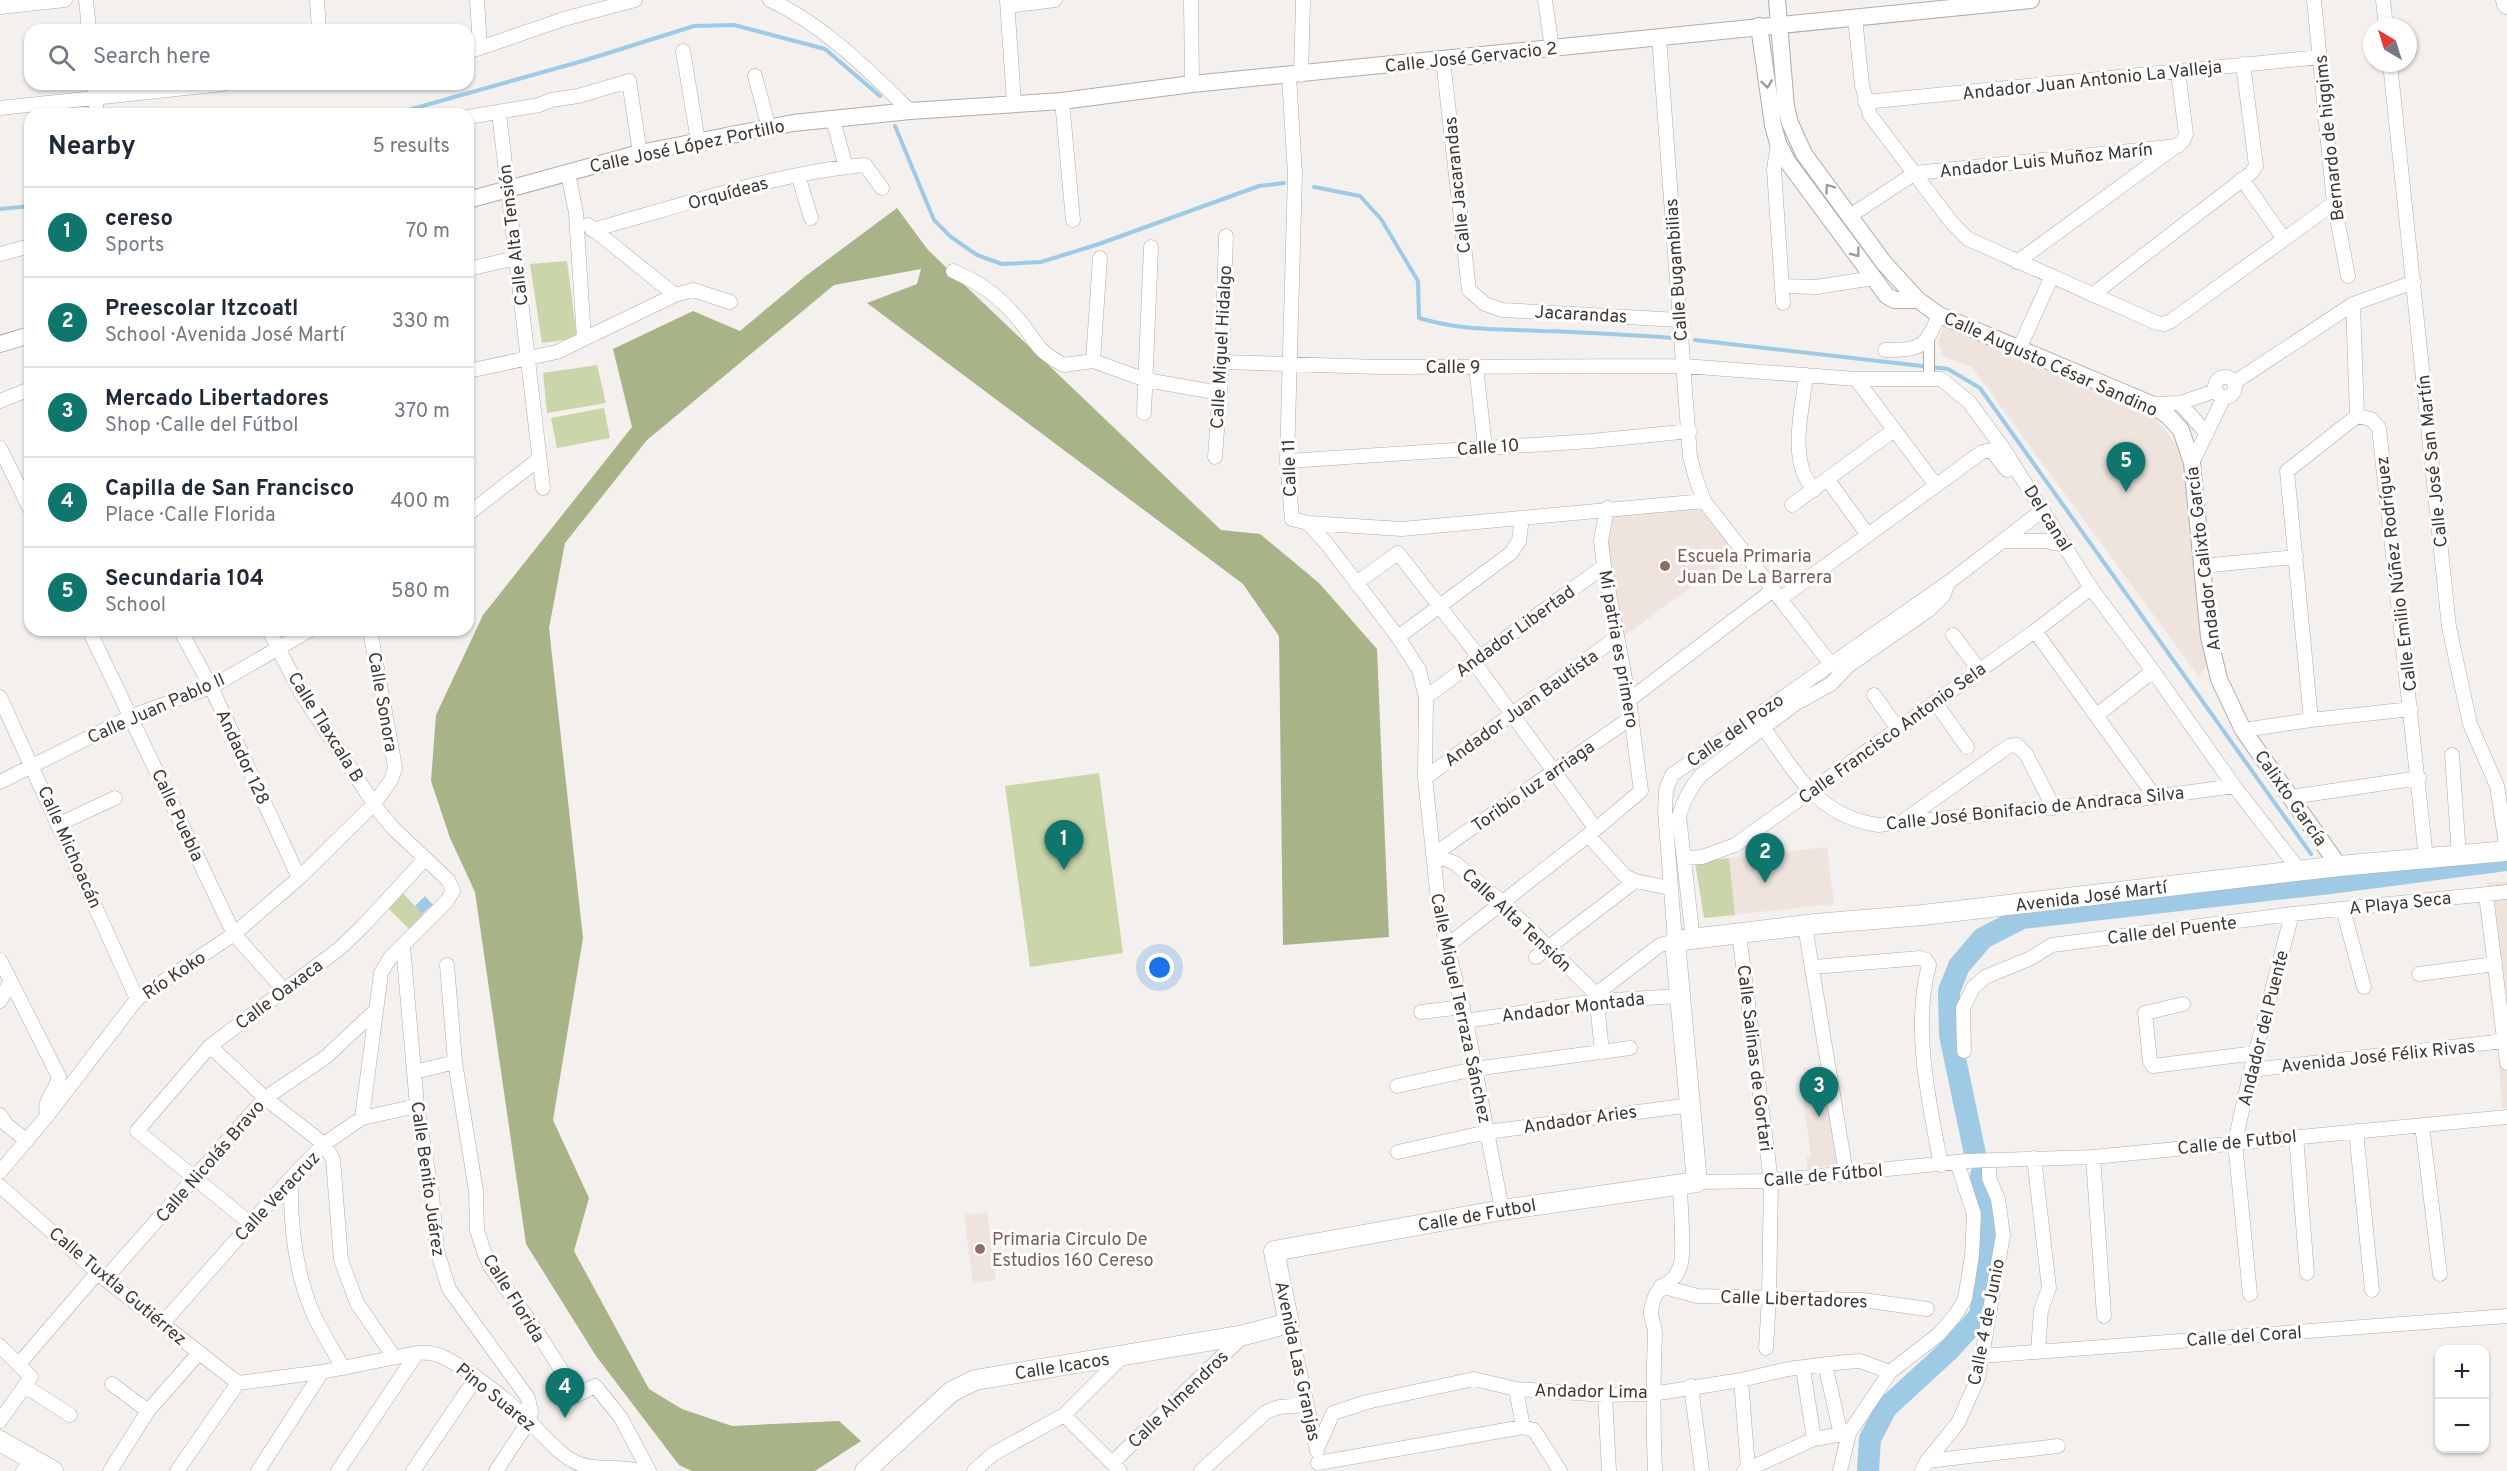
<!DOCTYPE html>
<html lang="en">
<head>
<meta charset="utf-8">
<style>
  :root { --surface:#fff; --page:#f2f2f3; --text:#1f2937; --muted:#747a83; --line:#e0e1e3; --accent:#0f766e }
  body { margin:0; font-family:Overpass,sans-serif; background:var(--page); color:var(--text) }
  .controls { position:absolute; right:18px; bottom:18px; display:grid; overflow:hidden; border-radius:12px; box-shadow:0 2px 4px #0004 }
  .controls button { width:54px; height:54px; display:grid; place-items:center; padding:0; border:0; border-bottom:2px solid var(--line); background:var(--surface); color:var(--text); font:30px sans-serif }
  .compass { position:absolute; left:2363px; top:18px; width:54px; height:54px; border-radius:50%; background:var(--surface); box-shadow:0 2px 4px #0004; rotate:322deg }
  .you { position:absolute; left:1160px; top:968px; width:21px; height:21px; margin:-15px; border:4px solid #fff; border-radius:50%; background:#1a73e8; box-shadow:0 0 0 9px #1a73e833 }
  .badge { display:grid; place-items:center; width:39px; height:39px; border-radius:50%; background:var(--accent); color:#fff; font-size:20px; font-weight:700 }
  .pin { position:absolute; translate:-50% -50px; filter:drop-shadow(0 2px 3px #0008) }
  .pin::after { content:''; position:absolute; top:32px; width:21px; height:18px; background:inherit; clip-path:polygon(0 0,100% 0,50% 100%) }
  .list { margin:0; padding:0; list-style:none }
  h2 { display:flex; justify-content:space-between; align-items:center; height:78px; margin:0; padding:0 24px; font-size:26px }
  h2 small { font-size:20px; font-weight:400; color:var(--muted) }
  .list li { display:grid; grid-template-columns:39px 1fr auto; gap:18px; align-items:center; box-sizing:border-box; height:90px; padding:0 24px; border-top:2px solid var(--line) }
  .list b { display:block; font-size:22px; white-space:nowrap }
  .list p { margin:0; font-size:20px; white-space:nowrap; color:var(--muted) }
  .list em { font-size:20px; font-style:normal; color:var(--muted) }
  .icon { flex:none; width:33px; height:33px; fill:none; stroke:currentColor; stroke-width:2; stroke-linecap:round; stroke-linejoin:round }
  .map { position:relative; flex:none; width:2507px; height:1471px; overflow:hidden }
  .search { position:absolute; background:var(--surface); box-shadow:0 2px 4px #0004; left:24px; top:24px; width:450px; height:66px; display:flex; align-items:center; gap:15px; box-sizing:border-box; padding:0 21px; border-radius:18px; color:var(--muted); font-size:22px }
  .panel { position:absolute; background:var(--surface); box-shadow:0 2px 4px #0004; left:24px; top:108px; width:450px; height:528px; border-radius:18px }
  .map>svg:first-child { display:block }
</style>
</head>
<body>
<div class="map">
<svg width="2507" height="1471" viewBox="0 0 2507 1471">
  <rect width="100%" height="100%" fill="#f3f0ed"/>
  <path fill="#eee4dd" d="M1944,328L2140,399L2180,449L2187,469L2207,665L2199,677L1972,367L1943,356L1938,341Z
    M1702,507L1737,553L1623,637L1607,541L1614,515Z
    M1827,847L1834,904L1704,918L1695,862Z
    M2487,882H2507V1108H2502Z
    M1827,1072L1841,1164L1808,1169L1806,1158L1811,1156L1800,1077Z
    M987,1212L996,1280L973,1283L964,1215Z"/>
  <path fill="#cad5a9" d="M567,261L577,338L542,343L530,264Z
    M597,365L606,403L547,413L543,373Z
    M604,408L610,438L557,448L551,418Z
    M1099,773L1123,953L1030,967L1005,786Z
    M1729,858L1735,915L1704,918L1695,862Z
    M402,892L425,917L409,929L386,906Z"/>
  <path fill="#a8b388" d="M897,208L928,250L1221,530L1260,534L1319,583L1377,649L1389,937L1283,945L1279,636L1243,584L867,303L917,284L921,269L834,285L647,440L565,543L549,628L583,938L553,1120L589,1198L574,1251L649,1389L682,1409L732,1426L839,1421L861,1441L815,1471H692L679,1465L596,1356L526,1244L475,892L450,838L431,781L436,715L483,615L632,427L613,349L693,311L740,331L807,275Z"/>
  <path fill="#9fcae6" d="M425,896L433,905L422,914L415,906Z"/>
  <g fill="none" stroke-linecap="round" stroke-linejoin="round">
    <path stroke="#9fcae6" stroke-width="4" d="M394,114L586,60L694,26L734,25L825,49L880,96
      M895,126L934,220L951,237L977,255L1002,264L1041,262L1099,244L1259,186L1284,183
      M1314,187L1360,196L1381,219L1418,281L1419,318C1462,331 1498,329 1542,331C1586,332 1630,335 1674,338
      M0,209L30,206
      M1695,340L1948,369L1980,388L2311,854
      M2328,880L2330,883"/>
    <path stroke="#9fcae6" stroke-width="22" d="M1975,1154L1950,1035L1949,991L1959,966L1983,938L2022,918L2330,883L2506,860
      M1868,1471L1870,1439L1886,1408L1948,1351L1980,1316L1988,1254L1981,1175"/>
    <g stroke="#afaca9" stroke-width="12">
      <path id="pedestrian" d="M1926,380L1929,371V340"/>
    </g>
    <g stroke="#afaca9" stroke-width="15">
      <path id="minor" d="M86,0L89,30
        M317,0L319,30
        M477,0L480,47
        M770,0C825,26 867,69 910,111
        M1007,0L1014,103
        M1191,0L1192,84
        M1545,0L1552,48
        M2314,0L2334,203L2348,276
        M2383,0L2386,27
        M1008,6L1055,0
        M0,7L65,0
        M1855,18L1862,85L1870,115L1952,223L1968,239L2157,323L2164,324L2171,321L2334,203
        M1659,37L1690,457L1696,479L1704,501L1830,663
        M683,51L698,141
        M468,52L564,19L635,0
        M1443,60L1469,290L1485,304L1502,310L1679,320
        M2390,63L2449,627L2470,724L2497,786L2507,851
        M1301,75L1303,0
        M755,76L769,128
        M1289,76L1295,174L1287,461L1292,519L1308,523L1402,529L1704,501
        M94,84L97,114
        M1062,101L1073,220
        M1865,102L2320,57
        M0,108L223,84
        M499,113L543,488
        M468,117L539,105L551,100L578,96L629,81L640,153
        M833,120L846,167
        M1778,143L1774,169L1783,303
        M568,173L576,213L584,339
        M798,175L811,218
        M2242,179L2284,239
        M1850,216L1915,173L2178,146
        M588,225L675,295
        M592,230C680,206 776,173 865,165L882,188
        M0,254L30,246
        M2017,262L2183,141L2186,134L2178,72
        M468,269L516,258
        M953,271C982,284 998,295 1019,320C1037,342 1036,351 1064,365L1093,361L1146,380L1220,393
        M1782,286L1816,287L1874,278
        M2092,295L2251,173L2256,166L2243,64
        M2353,304L2357,416
        M2019,349L2052,276
        M1885,350C1921,350 1925,348 1939,315
        M1093,361L1100,258
        M1222,362L1379,367L1684,366L1856,379H1941L1969,402L2003,448L2091,588L2153,671L2234,786L2300,871
        M1476,367L1485,447
        M468,371L557,352L675,295L693,290L730,302
        M1806,375C1803,405 1792,445 1804,474C1806,479 1811,485 1814,490
        M2215 387a10 10 0 1 1 20 0a10 10 0 1 1-20 0Z
        M1856,379L1935,484
        M2235,382L2353,304L2414,282
        M0,401L30,389
        M2180,403L2207,434
        M2151,404L2180,403L2215,391
        M1144,413L1151,247
        M2357,416L2371,419L2379,428L2426,858
        M0,448L30,509
        M1215,457L1222,362L1226,236
        M1287,461L1592,441L1690,431
        M2192,463L2224,397
        M1828,480L1867,534
        M1792,505L1894,430
        M468,514L539,459
        M1308,523L1327,544L1398,637L1419,670L1426,697L1425,778L1440,918L1466,1021L1502,1210
        M2004,541H2046L2067,546
        M2201,566L2296,557
        M1356,583L1398,553L1479,657
        M1780,599L1982,452L1991,450L2007,470
        M89,630L234,934L283,989
        M269,630L301,693L378,810L393,828L448,880L453,891L447,901L390,958L381,973L362,1118
        M2035,631L2155,797
        M1953,635L1980,671
        M184,637L211,687L299,878
        M1398,637L1511,553L1519,541L1522,518
        M1473,661L1596,829
        M1874,695L1898,729
        M0,697L137,999
        M1426,697L1604,566
        M1629,700L1773,590
        M1935,702L1967,747
        M2097,715L2153,671
        M2311,720L2287,471L2357,416
        M1763,727C1796,773 1817,816 1878,825L2155,797L2234,786
        M2243,730L2311,720L2411,709
        M2452,755L2459,856
        M1425,778L1616,638
        M0,782L132,716L211,687L310,630
        M2291,797L2419,778
        M59,824L115,798
        M1899,824L2009,746L2017,745L2026,754L2054,808
        M1588,835L1625,876L1635,881L1670,888
        M1433,855L1632,717
        M1433,855L1455,863L1502,902L1596,994
        M1684,858L1702,857L1735,845L2035,631L2091,588
        M2486,895L2507,1063
        M2343,909L2364,987
        M1805,926L1846,1173
        M1739,934L1771,1181L1769,1298L1766,1348
        M1693,940L1679,816C1684,799 1690,788 1701,775L1795,704L1831,684L1848,666L1930,609L1943,596L1947,586
        M1448,945L1596,829L1641,791L1629,700L1604,566L1601,541L1607,508
        M403,946L417,1106L432,1195L437,1251L449,1289L528,1398L531,1412L529,1421L496,1471
        M1536,957L1635,881
        M0,960L59,1077C55,1094 43,1097 47,1116
        M447,965L455,1062L476,1191L477,1230L484,1252L490,1266L536,1330L577,1395L595,1386L597,1388L621,1418L649,1471
        M1814,967L1920,958L1926,960L1929,965C1912,1028 1929,1102 1941,1165
        M2419,974L2495,964
        M0,1001L10,982
        M2183,1004L2145,1013L2150,1061L2153,1066L2256,1053
        M1421,1012L1463,1007
        M1466,1021L1596,1001L1680,996
        M210,1046L265,1098L324,1144L333,1159L341,1260L357,1303L394,1357
        M1964,1051L1963,1008L1973,988L1985,977L2029,959L2052,945L2292,914L2507,892
        M1602,1052L1596,994L1660,945L1675,941L1665,811L1666,790L1672,775L1949,582L2043,510
        M2251,1070L2504,1041
        M415,1072L455,1062
        M1397,1086L1474,1069L1630,1048
        M0,1115L7,1125L26,1140
        M2422,1125L2440,1274
        M2356,1131L2372,1290
        M2296,1136L2307,1273
        M1398,1152L1487,1132L1691,1105
        M2093,1157L2104,1316
        M2034,1158L2049,1288L2041,1310L2038,1351
        M0,1172L47,1116L137,999L234,934L299,878L374,804L391,780L395,768L393,756L370,630
        M291,1178C290,1222 295,1270 312,1311C320,1330 333,1349 343,1368
        M1697,1182L1771,1181L1966,1161L2093,1157L2507,1117
        M0,1186L105,1279L238,1383
        M250,1223L137,1131L210,1046L339,949L362,927L425,859
        M105,1279L265,1098L326,1057L375,1011
        M1661,1286L1697,1296L1863,1300L1927,1309
        M2250,1294L2235,1142L2251,1070L2292,914
        M1289,1323L1317,1451
        M162,1324L291,1178L324,1144L362,1118L417,1106
        M0,1346L31,1377L0,1421
        M1982,1356L2507,1316
        M19,1364L98,1272
        M1825,1364L1841,1435
        M1803,1369L1814,1439
        M1741,1380L1748,1468
        M238,1383L322,1372L417,1353C423,1353 429,1352 435,1354C459,1361 513,1404 531,1423C545,1437 561,1457 580,1464C597,1471 620,1465 639,1471
        M112,1384L148,1411
        M25,1386L70,1415
        M1691,1386L1702,1471
        M1516,1389L1523,1427
        M1605,1395L1609,1471
        M1064,1415L1120,1471
        M1317,1449L1333,1413L1367,1402L1474,1379L1516,1389L1605,1395L1652,1394L1741,1380L1788,1369L1845,1362L1860,1361L1890,1372
        M1927,1461L2058,1446
        M1112,1463L1244,1335
        M1318,1463L1523,1427L1534,1430L1560,1471
        M23,1471L33,1459
        M110,1471L148,1411L199,1353
        M177,1471L238,1383
        M258,1471L322,1372
        M338,1471L417,1353
        M413,1471L476,1378
        M974,1471L993,1454L1064,1415L1123,1356
        M1201,1471L1266,1412L1279,1407L1305,1405
        M1655,1471C1653,1425 1653,1379 1655,1333C1655,1325 1650,1318 1651,1311C1656,1279 1671,1290 1680,1267C1685,1256 1680,1201 1680,1184
        M1744,1471L1814,1439L1849,1433
        M1840,1471L1849,1433L1890,1372L1939,1334L1956,1314L1965,1299L1972,1256L1974,1214L1957,1162
        M1922,1471L1927,1461L1958,1423L1978,1378L2003,1235L1998,1199L1989,1178V1161"/>
    </g>
    <g stroke="#afaca9" stroke-width="18">
      <path id="tertiary" d="M1777,0L1786,107L1790,123L1804,154L1884,263L1918,300L1939,315L2151,404L2168,416L2181,430L2192,463L2209,637L2219,679L2243,730L2339,866
        M1759,26L1773,125L1778,143L1787,161L1887,296L1895,300H1918
        M468,200L640,153L793,123L910,111L1062,101L1192,84L2031,0
        M0,344L30,335"/>
    </g>
    <g stroke="#afaca9" stroke-width="21">
      <path id="secondary" d="M2506,0L2507,4
        M0,1441L53,1471
        M865,1471L951,1392L975,1380L1244,1335L1289,1323L1274,1251L1502,1210L1697,1182L1675,941L1815,924L1923,915L2339,866L2507,851"/>
    </g>
    <use href="#pedestrian" stroke="#fff" stroke-width="10"/>
    <use href="#minor" stroke="#fff" stroke-width="14"/>
    <use href="#tertiary" stroke="#fff" stroke-width="16"/>
    <use href="#secondary" stroke="#fff" stroke-width="20"/>
  </g>
  <defs><path id="oneway-chevron" d="M-2-3.5L2.5 0L-2 3.5" fill="none" stroke-width="1.6" stroke-linecap="round" stroke-linejoin="round" transform="scale(1.5)"/></defs>
  <g stroke="#9d9c9c">
    <use href="#oneway-chevron" transform="translate(1767 84) rotate(82)"/>
    <use href="#oneway-chevron" transform="translate(1829 188) rotate(-126)"/>
    <use href="#oneway-chevron" transform="translate(1856 253) rotate(53)"/>
  </g>
  <g fill="#8d6e63" stroke="#fffefd" stroke-width="2">
    <circle cx="1665" cy="566" r="6"/>
    <circle cx="980" cy="1249" r="6"/>
  </g>
  <g text-anchor="middle" stroke-width="6" stroke-linejoin="round" paint-order="stroke">
    <g font-size="18" fill="#3b3938" stroke="#fffefd">
      <text transform="translate(1471 57) rotate(-6)" y="6">Calle José Gervacio 2</text>
      <text transform="translate(2092 80) rotate(-6)" y="6">Andador Juan Antonio La Valleja</text>
      <text transform="translate(2329 138) rotate(-96)" y="6">Bernardo de higgims</text>
      <text transform="translate(687 146) rotate(-12)" y="6">Calle José López Portillo</text>
      <text transform="translate(2046 160) rotate(-6)" y="6">Andador Luis Muñoz Marín</text>
      <text transform="translate(1457 185) rotate(-96)" y="6">Calle Jacarandas</text>
      <text transform="translate(728 193) rotate(-15)" y="6">Orquídeas</text>
      <text transform="translate(513 235) rotate(-97)" y="6">Calle Alta Tensión</text>
      <text transform="translate(1676 270) rotate(-94)" y="6">Calle Bugambilias</text>
      <text transform="translate(1581 314) rotate(3)" y="6">Jacarandas</text>
      <text transform="translate(1221 347) rotate(-87)" y="6">Calle Miguel Hidalgo</text>
      <text transform="translate(2051 364) rotate(24)" y="6">Calle Augusto César Sandino</text>
      <text x="1453" y="373">Calle 9</text>
      <text transform="translate(1488 447) rotate(-4)" y="6">Calle 10</text>
      <text transform="translate(2432 461) rotate(-96)" y="6">Calle José San Martín</text>
      <text transform="translate(1289 468) rotate(-92)" y="6">Calle 11</text>
      <text transform="translate(2048 518) rotate(58)" y="6">Del canal</text>
      <text transform="translate(2203 559) rotate(-97)" y="6">Andador Calixto García</text>
      <text transform="translate(2396 574) rotate(-97)" y="6">Calle Emilio Núñez Rodríguez</text>
      <text transform="translate(1515 631) rotate(-36)" y="6">Andador Libertad</text>
      <text transform="translate(1619 649) rotate(80)" y="6">Mi patria es primero</text>
      <text transform="translate(383 702) rotate(80)" y="6">Calle Sonora</text>
      <text transform="translate(156 708) rotate(-24)" y="6">Calle Juan Pablo II</text>
      <text transform="translate(1521 708) rotate(-36)" y="6">Andador Juan Bautista</text>
      <text transform="translate(326 727) rotate(58)" y="6">Calle Tlaxcala B</text>
      <text transform="translate(1735 730) rotate(-35)" y="6">Calle del Pozo</text>
      <text transform="translate(1892 733) rotate(-36)" y="6">Calle Francisco Antonio Sela</text>
      <text transform="translate(243 757) rotate(65)" y="6">Andador 128</text>
      <text transform="translate(1533 786) rotate(-35)" y="6">Toribio luz arriaga</text>
      <text transform="translate(2291 798) rotate(55)" y="6">Calixto García</text>
      <text transform="translate(2035 808) rotate(-6)" y="6">Calle José Bonifacio de Andraca Silva</text>
      <text transform="translate(178 815) rotate(65)" y="6">Calle Puebla</text>
      <text transform="translate(70 847) rotate(66)" y="6">Calle Michoacán</text>
      <text transform="translate(2091 896) rotate(-7)" y="6">Avenida José Martí</text>
      <text transform="translate(2400 903) rotate(-6)" y="6">A Playa Seca</text>
      <text transform="translate(1517 920) rotate(43)" y="6">Calle Alta Tensión</text>
      <text transform="translate(2172 930) rotate(-7)" y="6">Calle del Puente</text>
      <text transform="translate(174 975) rotate(-34)" y="6">Río Koko</text>
      <text transform="translate(279 994) rotate(-37)" y="6">Calle Oaxaca</text>
      <text transform="translate(1573 1007) rotate(-7)" y="6">Andador Montada</text>
      <text transform="translate(1461 1008) rotate(78)" y="6">Calle Miguel Terraza Sánchez</text>
      <text transform="translate(2263 1028) rotate(-76)" y="6">Andador del Puente</text>
      <text transform="translate(2378 1056) rotate(-6)" y="6">Avenida José Félix Rivas</text>
      <text transform="translate(1755 1058) rotate(83)" y="6">Calle Salinas de Gortari</text>
      <text transform="translate(1580 1119) rotate(-8)" y="6">Andador Aries</text>
      <text transform="translate(2237 1142) rotate(-6)" y="6">Calle de Futbol</text>
      <text transform="translate(210 1161) rotate(-49)" y="6">Calle Nicolás Bravo</text>
      <text transform="translate(1823 1175) rotate(-5)" y="6">Calle de Fútbol</text>
      <text transform="translate(428 1179) rotate(82)" y="6">Calle Benito Juárez</text>
      <text transform="translate(277 1196) rotate(-47)" y="6">Calle Veracruz</text>
      <text transform="translate(1477 1215) rotate(-10)" y="6">Calle de Futbol</text>
      <text transform="translate(118 1286) rotate(40)" y="6">Calle Tuxtla Gutiérrez</text>
      <text transform="translate(514 1298) rotate(58)" y="6">Calle Florida</text>
      <text transform="translate(1794 1299) rotate(2)" y="6">Calle Libertadores</text>
      <text transform="translate(1986 1322) rotate(-79)" y="6">Calle 4 de Junio</text>
      <text transform="translate(2244 1336) rotate(-4)" y="6">Calle del Coral</text>
      <text transform="translate(1298 1361) rotate(78)" y="6">Avenida Las Granjas</text>
      <text transform="translate(1062 1366) rotate(-9)" y="6">Calle Icacos</text>
      <text transform="translate(1591 1391) rotate(1)" y="6">Andador Lima</text>
      <text transform="translate(496 1397) rotate(39)" y="6">Pino Suarez</text>
      <text transform="translate(1178 1399) rotate(-44)" y="6">Calle Almendros</text>
    </g>
    <g font-size="18" fill="#785e54" stroke="#fffefd" text-anchor="start">
      <text x="1677" y="562">Escuela Primaria<tspan x="1677" dy="21">Juan De La Barrera</tspan></text>
      <text x="992" y="1245">Primaria Circulo De<tspan x="992" dy="21">Estudios 160 Cereso</tspan></text>
    </g>
  </g>
</svg>
<div class="controls">
<button>+</button>
<button>−</button>
</div>
<svg class="compass" viewBox="-18 -18 36 36"><path d="M0-13l5 13h-10z" fill="#e53935"/><path d="M0 13l5-13h-10z" fill="#747a83"/></svg>
<div class="you"></div>
<div class="pin badge" style="left:1064px;top:870px">1</div>
<div class="pin badge" style="left:1765px;top:883px">2</div>
<div class="pin badge" style="left:1819px;top:1117px">3</div>
<div class="pin badge" style="left:565px;top:1418px">4</div>
<div class="pin badge" style="left:2126px;top:492px">5</div>
<div class="search"><svg class="icon" aria-label="search" viewBox="0 0 24 24"><circle cx="10" cy="10" r="6"/><path d="M15 15l6 6"/></svg>Search here</div>
<section class="panel">
<h2>Nearby<small>5 results</small></h2>
<ul class="list">
<li><span class="badge">1</span><div><b>cereso</b><p>Sports</p></div><em>70 m</em></li>
<li><span class="badge">2</span><div><b>Preescolar Itzcoatl</b><p>School · Avenida José Martí</p></div><em>330 m</em></li>
<li><span class="badge">3</span><div><b>Mercado Libertadores</b><p>Shop · Calle del Fútbol</p></div><em>370 m</em></li>
<li><span class="badge">4</span><div><b>Capilla de San Francisco</b><p>Place · Calle Florida</p></div><em>400 m</em></li>
<li><span class="badge">5</span><div><b>Secundaria 104</b><p>School</p></div><em>580 m</em></li>
</ul>
</section>
</div>
</body>
</html>
